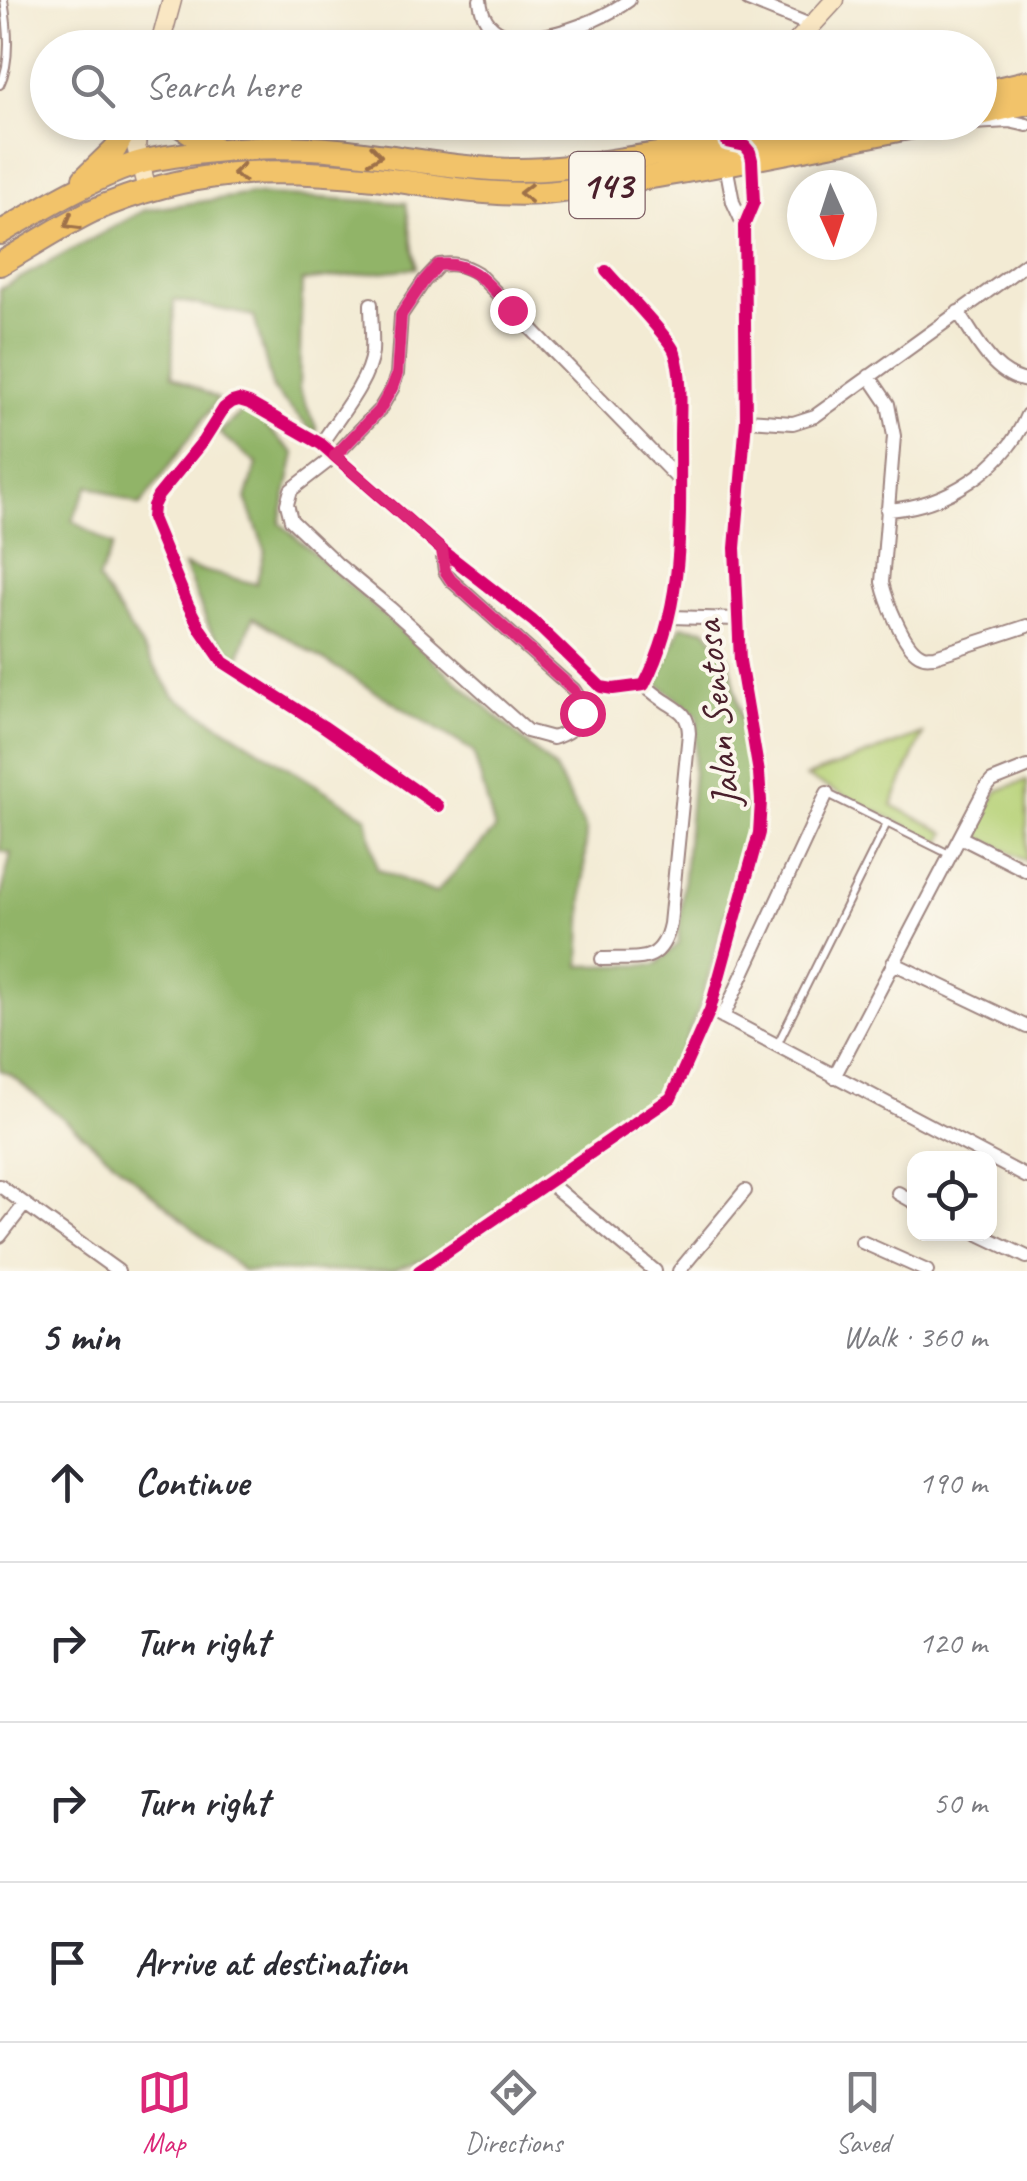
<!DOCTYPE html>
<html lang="en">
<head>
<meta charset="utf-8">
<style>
  :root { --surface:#fff; --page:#f2f2f3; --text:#2b2b33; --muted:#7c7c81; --line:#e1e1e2; --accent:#db2777 }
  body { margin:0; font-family:Caveat,sans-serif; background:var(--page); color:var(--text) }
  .controls { position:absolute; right:30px; bottom:30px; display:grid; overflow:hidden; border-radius:20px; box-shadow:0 5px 15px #0003 }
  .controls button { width:90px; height:90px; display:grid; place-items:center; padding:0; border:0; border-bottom:2px solid var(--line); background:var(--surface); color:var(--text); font:50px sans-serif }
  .compass { position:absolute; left:787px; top:170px; width:90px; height:90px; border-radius:50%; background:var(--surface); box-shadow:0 5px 15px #0003; rotate:177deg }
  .stop { position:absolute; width:30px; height:30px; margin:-22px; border:8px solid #db2777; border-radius:50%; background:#fff }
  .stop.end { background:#db2777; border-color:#fff; box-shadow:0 2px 10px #0008 }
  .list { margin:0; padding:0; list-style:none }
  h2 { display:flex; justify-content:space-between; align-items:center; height:130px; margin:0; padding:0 40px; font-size:42px }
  h2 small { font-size:32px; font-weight:400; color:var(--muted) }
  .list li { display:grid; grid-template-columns:65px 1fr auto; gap:30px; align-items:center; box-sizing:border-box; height:160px; padding:0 40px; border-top:2px solid var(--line) }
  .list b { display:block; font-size:38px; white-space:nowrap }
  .list em { font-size:32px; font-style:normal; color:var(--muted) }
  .icon { flex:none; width:55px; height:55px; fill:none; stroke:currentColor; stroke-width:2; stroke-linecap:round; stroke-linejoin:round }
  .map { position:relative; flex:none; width:1027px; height:1271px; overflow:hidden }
  .search { position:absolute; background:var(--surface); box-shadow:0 5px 15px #0003; left:30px; right:30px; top:30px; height:110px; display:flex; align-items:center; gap:25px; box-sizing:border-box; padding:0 35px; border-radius:55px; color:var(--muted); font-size:38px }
  .sheet { height:770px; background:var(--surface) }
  nav { display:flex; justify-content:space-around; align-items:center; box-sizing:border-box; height:140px; border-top:2px solid var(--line); background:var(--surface); font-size:28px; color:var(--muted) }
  nav a { display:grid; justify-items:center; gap:5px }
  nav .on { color:var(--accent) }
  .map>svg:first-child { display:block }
</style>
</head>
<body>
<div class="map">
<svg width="1027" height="1271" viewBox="0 0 1027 1271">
  <rect width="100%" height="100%" fill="#fbf7ec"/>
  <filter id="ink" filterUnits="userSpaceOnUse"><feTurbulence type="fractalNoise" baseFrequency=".01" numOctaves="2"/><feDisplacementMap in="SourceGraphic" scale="20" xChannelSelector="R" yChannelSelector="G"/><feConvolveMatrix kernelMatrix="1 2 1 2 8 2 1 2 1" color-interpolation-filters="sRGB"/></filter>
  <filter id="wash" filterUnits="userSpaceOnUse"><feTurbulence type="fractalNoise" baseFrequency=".0048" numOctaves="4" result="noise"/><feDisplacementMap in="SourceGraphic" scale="40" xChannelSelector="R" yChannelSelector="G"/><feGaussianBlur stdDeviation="2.25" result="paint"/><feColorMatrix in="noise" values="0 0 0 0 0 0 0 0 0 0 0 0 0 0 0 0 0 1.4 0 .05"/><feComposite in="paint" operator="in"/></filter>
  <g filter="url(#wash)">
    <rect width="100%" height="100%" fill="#f3ebd4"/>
    <path fill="#b7d278" stroke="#807852" stroke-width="2.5" d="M923,734L892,805L946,833L941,843L806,777Z
      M1027,780V861L973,834L997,791Z"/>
    <path fill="#91b468" stroke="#6e6a4a" stroke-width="2.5" d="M251,194L406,203L416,268L302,281L299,389L316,427V432L311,430L273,390L254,316L174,300L172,375L218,399L140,506L89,485L72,520L113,546L98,580L174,696L367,817L377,869L435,893L495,830L473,751L253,617L238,661L210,629L184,566L256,584L265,550L246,499L257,464L219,433L246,408L295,454L280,523L555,769L586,830L580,966L656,965L678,944L698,716L657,683L681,626L706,629L729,658L752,771L751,830L699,1009L663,1091L432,1257L390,1271H243L58,1114L11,1075L0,1070V901L11,853L0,851V289L145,210Z"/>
  </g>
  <g filter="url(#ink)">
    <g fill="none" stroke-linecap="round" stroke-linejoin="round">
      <g stroke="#9e8580" stroke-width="10">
        <path id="lane" d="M0,85C12,61 8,26 4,0
          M828,794L951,855
          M777,1045L887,823"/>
      </g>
      <g stroke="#9e8580" stroke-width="16">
        <path id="street" d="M480,0C487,70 596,25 629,0
          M748,0L810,25
          M935,125L1009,121L1027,125
          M726,165L733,202L744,226
          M958,312C977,339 992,375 1027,381
          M869,376L888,404L894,436L882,582C886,600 903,645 919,654C926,658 927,656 935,656L1027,626
          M746,420L793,423L815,416L1027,263
          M321,444C337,419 369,382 372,352C373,337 371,320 371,304
          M887,510C944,507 1005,468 1027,415
          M442,550L445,571L451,580L574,690C591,714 578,730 553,738L527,731L390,608L337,564L291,520L287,504L291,490L335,456L380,409L392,389L397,374L401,315L424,281L439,265C454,263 464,265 477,273L680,481
          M671,617L737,619
          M438,806L323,726L223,662L201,630L188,605L152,518L153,506L158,496L203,441L224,408L232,402L239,400L249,403L321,444L442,550L533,621L601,687L613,689L644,685C685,606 680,523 680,437C680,410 683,379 675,353C671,339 619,286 606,271
          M960,837L1027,871
          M602,959C637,957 661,967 670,924L689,733C688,713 680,711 665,701C657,696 650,690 644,685
          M893,963L1027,1027
          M710,1010L1027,1177
          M723,1017L827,793
          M834,1077L985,789L992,781L1027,767
          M548,1182L655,1271
          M0,1186L118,1271
          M898,1193L914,1202
          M979,1234L1027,1257
          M0,1236L25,1204
          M862,1242L927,1271
          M419,1271L671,1098L710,1010L759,833L761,801L759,773L740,661L735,548L746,420L744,226L754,202L751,155
          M679,1271L745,1191"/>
      </g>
      <g stroke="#9e8580" stroke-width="21">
        <path id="secondary" d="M159,48L172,0
          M791,48L835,0
          M139,122L136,146L147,190
          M667,149L714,122"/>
      </g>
      <g stroke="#9e8580" stroke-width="26">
        <path id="highway" d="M980,93L1027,82
          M980,114L1027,103
          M174,122L218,150
          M84,179L115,149L130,122
          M0,233C44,207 86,181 135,164C153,158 174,156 194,153C242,147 290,145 338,150C398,156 458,170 519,170C551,170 584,165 617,160C689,150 761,136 833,122
          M0,264C30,247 61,226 92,211C191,168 269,167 375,178C430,184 486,197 542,193C584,190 627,181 669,174C759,159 849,140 938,122"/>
      </g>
      <use href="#lane" stroke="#fff" stroke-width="6"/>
      <use href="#street" stroke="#fff" stroke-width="12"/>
      <use href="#secondary" stroke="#fae7c3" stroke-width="18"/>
      <use href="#highway" stroke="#f2c36a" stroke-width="22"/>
      <g stroke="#fbf7ec" stroke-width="19">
        <path id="cycleway" d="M438,806L323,726L223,662L201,630L188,605L152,518L153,506L158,496L203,441L224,408L232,402L239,400L249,403L321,444L442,550L533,621L601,687L613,689L644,685C685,606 680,523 680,437C680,410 683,379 675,353C671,339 619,286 606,271
          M419,1271L671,1098L710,1010L759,833L761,801L759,773L740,661L735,548L746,420L744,226L754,202L752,160L750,152L745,146L727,142"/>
      </g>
      <use href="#cycleway" stroke="#d6006c" stroke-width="12"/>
    </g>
    <defs><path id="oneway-chevron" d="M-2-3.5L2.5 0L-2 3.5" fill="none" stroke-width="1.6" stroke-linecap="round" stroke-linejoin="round" transform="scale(2.5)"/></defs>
    <g stroke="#9e714a">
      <use href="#oneway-chevron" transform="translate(375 155) rotate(8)"/>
      <use href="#oneway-chevron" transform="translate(239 173) rotate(176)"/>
      <use href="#oneway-chevron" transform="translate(526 193) rotate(-180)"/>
      <use href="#oneway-chevron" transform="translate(71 223) rotate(150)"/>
    </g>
  </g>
  <g fill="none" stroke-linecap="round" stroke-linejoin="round" filter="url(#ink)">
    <path stroke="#db2777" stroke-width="12" d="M512,310C490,287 473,260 438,265L424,281L401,315L397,374L392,388L380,409L335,456L442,550L445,571L451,580L574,690L582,704V713"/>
  </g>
  <g text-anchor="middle" stroke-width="8" stroke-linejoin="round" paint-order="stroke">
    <rect fill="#fbf7ec" stroke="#7f6065" stroke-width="2.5" x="569.5" y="152" width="75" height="66" rx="8"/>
    <g font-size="38" font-weight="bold" fill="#4a1f2b">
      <text x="607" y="198">143</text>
    </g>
    <g font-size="40" fill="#4a1f2b" stroke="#fbf7ec">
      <text transform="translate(716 714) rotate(-96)" y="14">Jalan Sentosa</text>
    </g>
  </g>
</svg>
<div class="controls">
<button><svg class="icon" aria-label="locate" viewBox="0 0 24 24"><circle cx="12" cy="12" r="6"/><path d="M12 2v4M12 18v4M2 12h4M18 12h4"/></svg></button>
</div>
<svg class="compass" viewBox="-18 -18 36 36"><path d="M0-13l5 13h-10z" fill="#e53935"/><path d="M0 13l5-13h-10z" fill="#7c7c81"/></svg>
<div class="stop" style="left:582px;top:713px"></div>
<div class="stop end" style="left:512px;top:310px"></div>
<div class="search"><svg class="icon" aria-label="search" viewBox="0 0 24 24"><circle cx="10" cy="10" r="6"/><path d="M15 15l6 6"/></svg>Search here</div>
</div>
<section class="sheet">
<h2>5 min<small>Walk · 360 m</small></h2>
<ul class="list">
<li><svg class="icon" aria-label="ahead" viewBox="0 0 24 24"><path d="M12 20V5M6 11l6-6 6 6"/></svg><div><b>Continue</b></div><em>190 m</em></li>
<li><svg class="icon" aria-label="right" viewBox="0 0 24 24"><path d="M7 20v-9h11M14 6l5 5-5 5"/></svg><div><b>Turn right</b></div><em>120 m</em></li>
<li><svg class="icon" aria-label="right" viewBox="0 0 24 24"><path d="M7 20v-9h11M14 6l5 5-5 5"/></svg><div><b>Turn right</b></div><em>50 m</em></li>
<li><svg class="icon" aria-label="arrive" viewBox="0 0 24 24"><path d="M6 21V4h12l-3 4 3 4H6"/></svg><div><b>Arrive at destination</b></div></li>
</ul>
</section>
<nav>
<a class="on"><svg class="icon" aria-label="map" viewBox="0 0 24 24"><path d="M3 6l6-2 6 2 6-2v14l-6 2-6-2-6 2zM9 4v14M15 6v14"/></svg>Map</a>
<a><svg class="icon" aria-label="directions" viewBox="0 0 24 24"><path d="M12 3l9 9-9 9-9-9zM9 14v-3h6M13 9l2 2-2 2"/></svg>Directions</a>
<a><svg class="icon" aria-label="saved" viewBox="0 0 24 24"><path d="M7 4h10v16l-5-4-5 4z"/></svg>Saved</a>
</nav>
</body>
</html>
